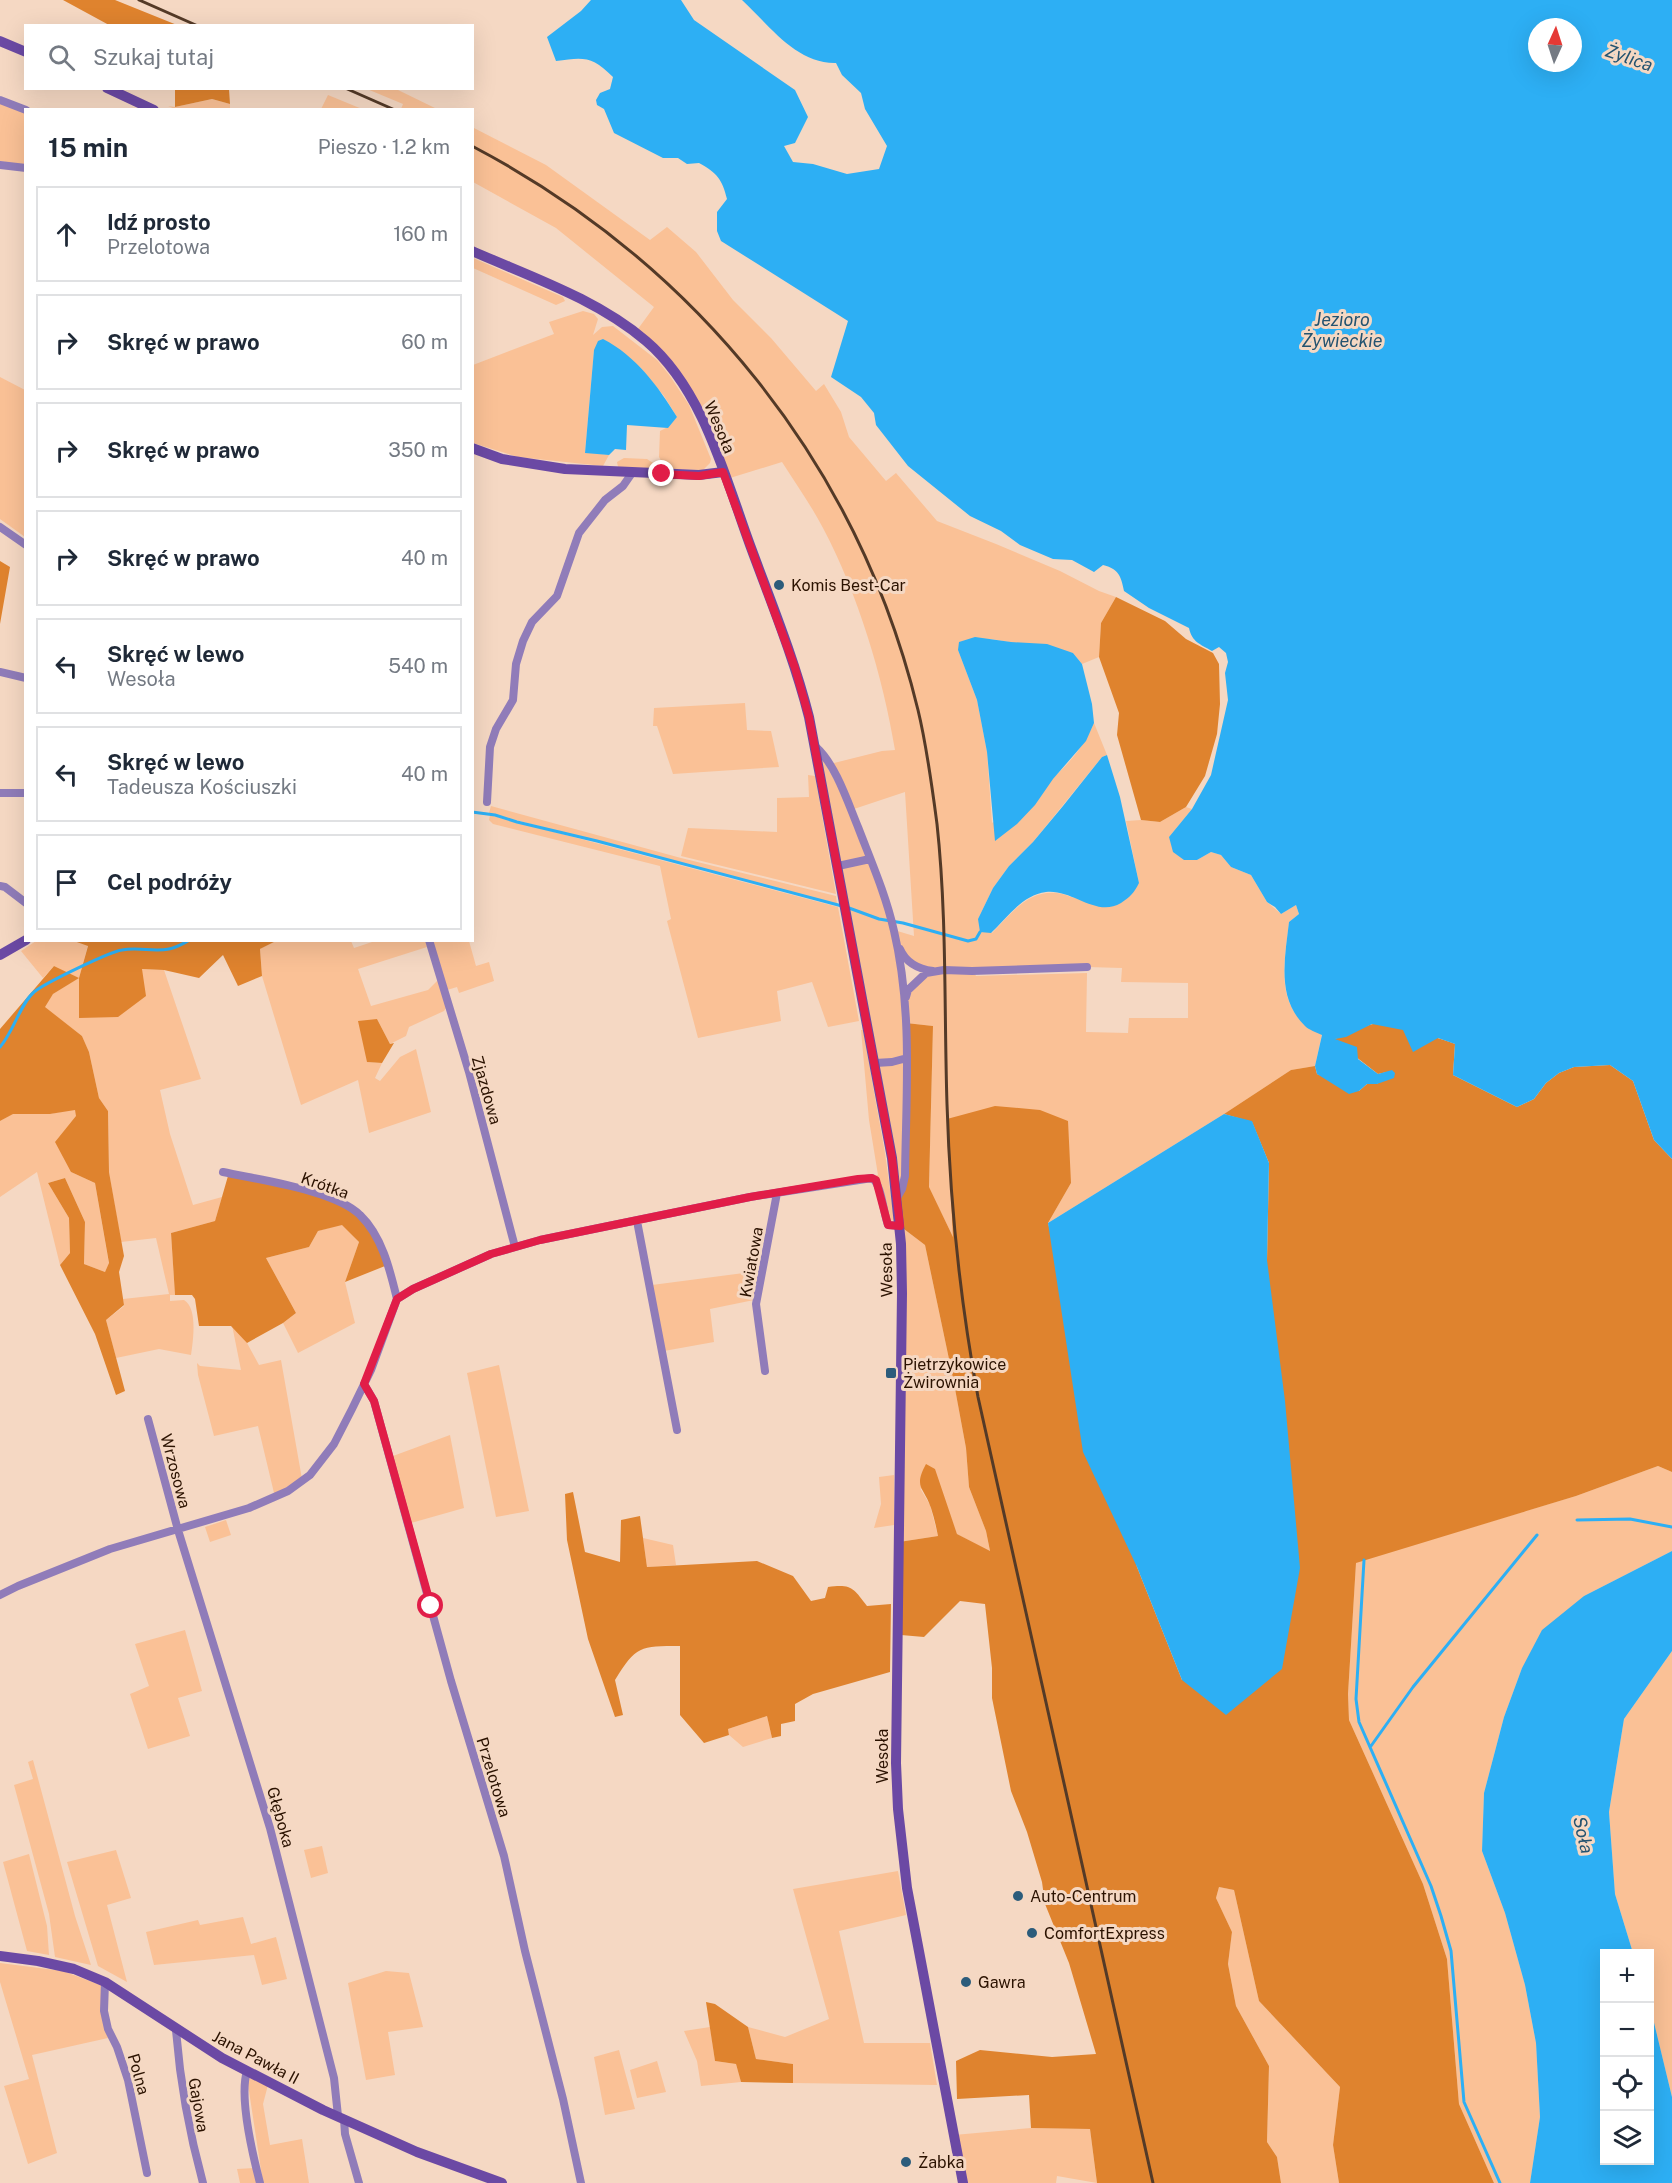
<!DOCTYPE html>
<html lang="pl">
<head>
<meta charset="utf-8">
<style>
  :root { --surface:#fff; --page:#f2f2f3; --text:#1f2937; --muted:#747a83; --line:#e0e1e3 }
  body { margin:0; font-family:"Public Sans",sans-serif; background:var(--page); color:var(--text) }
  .controls { position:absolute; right:18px; bottom:18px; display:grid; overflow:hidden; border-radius:0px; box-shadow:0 6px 24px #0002 }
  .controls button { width:54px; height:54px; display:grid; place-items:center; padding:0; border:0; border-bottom:2px solid var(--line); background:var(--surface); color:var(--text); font:30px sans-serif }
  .compass { position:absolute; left:1528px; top:18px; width:54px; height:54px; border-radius:50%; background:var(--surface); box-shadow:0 6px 24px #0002; rotate:3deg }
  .stop { position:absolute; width:18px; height:18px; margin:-14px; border:4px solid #e11d48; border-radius:50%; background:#fff }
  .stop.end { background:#e11d48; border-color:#fff; box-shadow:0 2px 6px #0008 }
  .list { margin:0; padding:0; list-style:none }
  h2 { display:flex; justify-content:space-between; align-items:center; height:78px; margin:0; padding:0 24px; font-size:26px }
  h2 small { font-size:20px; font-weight:400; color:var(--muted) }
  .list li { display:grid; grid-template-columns:39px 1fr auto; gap:18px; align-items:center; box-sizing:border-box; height:96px; margin:0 12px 12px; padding:0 12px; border:2px solid var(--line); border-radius:0px }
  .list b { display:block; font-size:22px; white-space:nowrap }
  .list p { margin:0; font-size:20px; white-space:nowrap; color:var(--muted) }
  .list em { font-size:20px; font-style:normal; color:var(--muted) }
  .icon { flex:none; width:33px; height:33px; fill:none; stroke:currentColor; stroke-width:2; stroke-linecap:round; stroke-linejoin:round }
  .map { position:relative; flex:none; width:1672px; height:2183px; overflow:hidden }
  .search { position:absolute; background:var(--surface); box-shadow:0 6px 24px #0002; left:24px; top:24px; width:450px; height:66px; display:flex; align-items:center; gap:15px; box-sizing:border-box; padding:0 21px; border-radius:0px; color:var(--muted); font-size:22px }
  .panel { position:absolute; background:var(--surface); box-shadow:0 6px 24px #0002; left:24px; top:108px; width:450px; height:834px; border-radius:0px }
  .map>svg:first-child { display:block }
</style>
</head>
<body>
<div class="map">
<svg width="1672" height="2183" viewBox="0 0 1672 2183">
  <rect width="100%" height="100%" fill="#f5d8c3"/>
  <path fill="#fac196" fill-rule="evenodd" d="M367,89H396L437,109H401L403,104Z
    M328,95L362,109H321Z
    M212,99L230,104V109H175L168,106L175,107Z
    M0,102L25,112V166L0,161Z
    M472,127L546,165L650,240L667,227L696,252L733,300L771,338L816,391L824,384L841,412L849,437L886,481L896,473L937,521L996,544L1060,571L1099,591L1116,597L1101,623L1099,657L1082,664L1073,653L991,639L958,650L977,700L987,752L992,823C1033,794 1073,771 1094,723L1107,755L1102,757L1033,842L1009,866L993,888L978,919L992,933C1011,914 1027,890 1057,893C1066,894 1076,900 1084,899C1102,896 1121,888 1139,883L1126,821L1141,820L1160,822L1186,807L1192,809L1169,837L1197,860L1211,852L1221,855L1231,867L1251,875L1267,902L1281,914L1296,905L1299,914L1289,922C1284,966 1273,1013 1322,1034L1315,1066L1291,1070L1224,1114L1048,1223L1071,1183L954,1239L929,1188L933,1026L906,1023L905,1176L898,1196L816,747L846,801L830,764L882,751L895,750C883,677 858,594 823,528C811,505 796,484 782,462L730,478L691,399L635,333L654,307L556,228L473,182ZM905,792L914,936L894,930L851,810ZM897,944L910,963L944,970L916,981L904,1002ZM1087,967L1122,968L1121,982L1188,983V1018H1129L1128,1033L1086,1032L1087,973L976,976L973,971Z
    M473,258L563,297L565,301L556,305L473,268Z
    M583,311L594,314L598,319L593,335L602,327L613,326L657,360L670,376L689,405L711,459L710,463L703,470L666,469L659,457L660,431L668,427L677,417L664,396L640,367L594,350L585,452L609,455L603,466L518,457L473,443V365L554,334L549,322Z
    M0,377L25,390V537L0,519Z
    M624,458L647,459L653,463V469L618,467L617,462Z
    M745,703L747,730L771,731L779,767L673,774L657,726H653L654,708Z
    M808,775L815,776L836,894L681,856L688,828L777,832V798L809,797Z
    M491,806L681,858L836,896L837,904L489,813Z
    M490,815L838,907L859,1021L828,1027L812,982L777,991L781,1021L698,1038L667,921L671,919L660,866L493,824L489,820Z
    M36,941H75L88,945L79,978L141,969L164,970L201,1079L160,1090L170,1134L193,1205L222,1197L215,1221L171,1233L175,1295H170V1301L184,1300C198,1308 193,1341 191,1355L159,1349L116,1358L106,1320L124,1306L123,1299L169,1294L156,1238L121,1242L109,1172L108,1111L99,1098L89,1052L82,1036L44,1007L53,994L78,978L54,966L43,978L21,951Z
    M276,941H351L354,948L375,941H426L427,947L358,969L371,1006L428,990L438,980L446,1008L444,1011L409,1027L406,1036L390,1044L377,1019L367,1062L382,1063L375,1078L380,1081L400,1057L416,1049L431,1112L369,1133L358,1080L301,1105L262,976L260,949Z
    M432,941H469L476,966L489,962L494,981L459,993L457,987L447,990Z
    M861,1030H863L885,1153L894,1219L892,1221L889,1220C883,1206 885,1187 874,1176L878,1175L869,1120Z
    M75,1109L77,1116L71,1172L95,1183L109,1264L105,1272L84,1264L85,1222L65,1178L48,1183L69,1218L70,1253L60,1265L37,1172L0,1197V1121L12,1114H50Z
    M342,1224L359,1242L345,1282L355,1323L298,1353L283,1323L296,1313L266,1258L309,1247L318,1231Z
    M900,1226L925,1245L953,1378L966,1448L969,1487L986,1531L990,1552L957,1534L947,1507L920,1488L930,1505L938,1536L899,1542Z
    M759,1271L754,1300L710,1309L714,1342L664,1351L652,1285Z
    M232,1325L247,1343L259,1365L281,1360L302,1479L286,1490L274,1493L258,1426L214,1436L198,1375L197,1363L200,1366L241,1370Z
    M499,1365L529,1511L496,1517L467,1373Z
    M450,1435L464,1508L411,1523L393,1456Z
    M1658,1466L1672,1472V1551L1584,1596L1522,1668L1504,1717L1484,1793L1482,1851L1505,1913L1525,1985L1536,2043L1540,2117L1530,2183H1494L1459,2104L1447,1959L1423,1884L1349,1720L1348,1694L1356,1562L1576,1496Z
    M894,1475V1525L874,1528L881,1504L879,1477Z
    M226,1520L231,1535L210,1542L205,1527Z
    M643,1538L673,1545L676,1565L647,1567Z
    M185,1630L202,1691L178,1698L190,1736L148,1749L130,1694L149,1686L135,1644Z
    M1672,1651V2097L1650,2006V1954L1633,1953L1615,1894L1609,1812L1624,1719Z
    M767,1716L772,1738L743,1747L729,1735L728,1729Z
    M33,1760L75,1916L91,1965L55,1957L49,1914L14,1785L33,1779L28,1762Z
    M322,1846L328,1873L311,1878L304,1850Z
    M116,1850L131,1898L107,1905L127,1982L98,1966L67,1862Z
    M29,1854L47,1926L49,1955L27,1951L3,1862Z
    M898,1871L906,1915L839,1931L864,2043H930L937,2085L793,2083V2064L756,2059L748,2027L785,2037L829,2019L793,1889Z
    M1219,1887L1234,1890L1259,2001L1340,2087L1333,2145L1339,2183H1281L1277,2157L1267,2142L1269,2066L1236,2006L1228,1964L1232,1932L1216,1898Z
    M243,1917L251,1944L276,1937L287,1979L262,1985L254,1955L154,1965L146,1932L198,1920L200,1925Z
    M0,1963L63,1971L103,1986L102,2014L108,2038L32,2055L57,2153L28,2164L4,2086L29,2079L0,1982Z
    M386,1971L409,1973L423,2027L388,2032L395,2075L366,2080L348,1983Z
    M710,2027L715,2061L736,2064L741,2082L701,2086L697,2061L684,2031Z
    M619,2050L635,2109L605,2115L594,2057Z
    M657,2061L666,2092L637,2098L630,2070Z
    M249,2076L268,2085L263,2104L270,2145L302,2139L309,2183H263L247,2078Z
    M1031,2128L1090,2129L1097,2183L1057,2176L1056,2183H963L954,2135Z
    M254,2168L258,2183H240L237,2169Z"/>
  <path fill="#df832e" d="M63,0H115L177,25H109Z
    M175,89H229L230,104L212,99L175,107Z
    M0,561L10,567L0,624Z
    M1116,597L1165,621L1186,639L1213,653L1219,664L1220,704L1217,734L1205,776L1186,807L1160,822L1141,820L1117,735L1119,713L1099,657L1101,623Z
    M74,941H276L260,949L262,976L238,986L223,955L199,978L164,970L142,969L146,996L118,1017L79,1018V978L53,994L45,1007L82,1036L89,1052L99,1098L108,1111L109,1172L124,1256L119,1272L124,1305L106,1320L125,1391L116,1395L95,1334L60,1265L70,1253L69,1218L48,1183L65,1178L85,1222L84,1264L105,1272L109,1263L95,1183L71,1172L55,1142L76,1116L75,1110L50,1114H13L0,1121V1029L54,966L79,978L88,946Z
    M377,1019L390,1044L394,1043L382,1063L367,1062L358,1021Z
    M906,1023L933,1026L929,1187L953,1237L947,1119L995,1106L1040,1110L1068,1121L1071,1183L1048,1223L1137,1567L1182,1680L1267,1260L1269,1163L1252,1122L1224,1114L1291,1070L1315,1066L1317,1074L1359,1091L1367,1084H1377L1387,1072L1378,1074L1333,1039C1349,1037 1361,1026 1373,1024C1387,1022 1440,1038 1455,1044L1453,1075L1517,1107L1534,1099L1546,1083L1559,1073L1574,1067L1610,1065L1633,1081L1654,1140L1672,1159V1472L1658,1466L1576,1496L1356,1563L1348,1694L1349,1720L1423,1884L1447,1959L1459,2104L1494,2183H1339L1333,2145L1340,2087L1259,2001L1234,1890L1219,1887L1216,1898L1232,1932L1228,1964L1236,2006L1269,2066L1267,2142L1277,2157L1281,2183H1097L1090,2129L1031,2128L1029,2095L957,2099L956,2061L980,2050L1052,2057L1096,2054L1069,1963L1045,1904L1042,1882L1027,1832L1011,1791L992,1698V1668L985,1604L960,1601L924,1637L901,1635L899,1542L938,1536C936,1526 934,1517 931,1508C924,1487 913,1488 926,1464L935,1469L957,1534L990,1551L986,1531L969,1487L966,1448L953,1378L925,1245L900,1226L898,1196L902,1189Z
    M228,1176C261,1183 337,1192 359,1217C373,1231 379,1247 385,1266L345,1282L359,1242L342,1225L318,1231L309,1247L266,1258L296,1313L283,1323L247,1343L231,1326H199L195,1299L192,1295H175L171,1233L215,1221Z
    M573,1492L585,1552L620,1562L621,1520L640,1516L647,1567L757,1561L793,1576L811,1601L825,1598L828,1587C852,1584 853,1588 867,1606L891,1604L890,1672L813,1694L795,1704V1721L781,1724V1736L772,1738L767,1716L728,1729L729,1735L704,1743L680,1715V1646C640,1646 636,1646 615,1680L623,1715L615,1717L588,1639L567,1540L565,1494Z
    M706,2002L715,2004L748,2027L756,2059L793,2064V2083L741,2082L736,2064L715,2061Z"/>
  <path fill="#2daff4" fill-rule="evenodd" d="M591,0H681L694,20L795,90L808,117L795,143L784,146L793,162L813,164L847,174L879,169L887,146L865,109L861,93L842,75L836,63C796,64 769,25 742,0H1672V1159L1654,1140L1633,1081L1610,1065L1574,1067L1559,1073L1546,1083L1534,1099L1517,1107L1453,1075L1455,1044L1438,1038L1413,1052L1403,1030L1372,1024L1346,1037L1335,1039L1357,1047L1358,1059L1378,1074L1392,1070L1395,1073L1394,1078L1377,1084H1367L1359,1091L1349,1094L1317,1074L1315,1066L1322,1035C1316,1032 1309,1030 1305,1026C1276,998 1285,958 1289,922L1299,914L1296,905L1281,914L1275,907L1267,902L1251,875L1231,867L1221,855L1211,852L1197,860H1184L1173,852L1169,837L1192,809L1211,775L1228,700L1225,673L1228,662L1226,653L1219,647L1212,651C1200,644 1192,642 1189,628L1149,608L1124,591C1121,575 1118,569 1103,565L1094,572L1072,560L1053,559L1020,545L1001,531L970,516L908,466L876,425L874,413L861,397L831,377L848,321L721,241L717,231V212L727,199C722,179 717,173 699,163L687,164L678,158H663L614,133L604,109L597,105L596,100L600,93L610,89L613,77C592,56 584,57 556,61L547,37L581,11ZM1537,27H1573V63H1537Z
    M603,339C636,356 658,386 677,417L668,428L627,425L626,450L615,449L609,455L585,453L594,350L598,341Z
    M975,637L1011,642L1047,644L1073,653L1082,664L1092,704L1094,723L1086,741L1053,779L1035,805L1017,824L995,841L987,752L977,700L958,650L959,642Z
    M1107,755L1120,797L1139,883C1134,893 1130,897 1121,903C1096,918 1073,889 1046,892C1022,895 1007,918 991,933L980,932L978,919L993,888L1009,866L1033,842L1063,806L1102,757Z
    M1224,1114L1252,1121L1269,1163L1267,1260L1285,1401L1300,1568L1282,1669L1226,1715L1182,1680L1137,1567L1083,1452L1048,1223Z
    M1672,1551V1651L1624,1719L1609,1812L1615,1894L1633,1953L1604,1954V2160H1650V2006L1672,2097V2183H1530L1540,2117L1536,2043L1525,1985L1505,1913L1482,1851L1484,1793L1504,1717L1522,1668L1542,1630L1584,1596Z"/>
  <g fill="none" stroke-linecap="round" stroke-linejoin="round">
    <path stroke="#2daff4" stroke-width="3" d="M472,812L495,815L517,822L597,841L842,906
      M849,908L879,919L903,923L968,941L976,939L980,932
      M0,1047C14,1031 20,1004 34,992C45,983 109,952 122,950C138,947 154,952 169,949C176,948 184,943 190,940
      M1577,1520L1630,1519L1672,1527
      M1364,1560L1356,1699L1359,1722L1431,1886L1441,1916L1451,1951L1464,2102L1500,2183
      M1371,1746L1413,1687L1537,1535"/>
    <path stroke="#907cb9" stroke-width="8" d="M0,100L26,110
      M0,165L26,168
      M0,527L26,545
      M0,672L26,678
      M816,747C836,765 848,803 858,827C871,861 886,895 894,931C913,1011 906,1095 905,1176L902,1189L898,1196
      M0,793H26
      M487,802L490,747L496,729L513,700L516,664L523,641L532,622L557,596L579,533L605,500L623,486L632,473
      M838,866L870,859
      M0,886L5,887L26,903
      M429,940L469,1072L515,1247
      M900,949C906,963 918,969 933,971
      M906,997L908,990L926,973L944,970L972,971L1087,967
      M875,1063L892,1062L907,1058
      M223,1172C259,1180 335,1190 360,1215C382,1236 390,1270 397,1299
      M637,1221L677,1430
      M765,1371L756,1304L777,1193
      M364,1384L374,1401L451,1681L504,1856L525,1951L563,2099L581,2183
      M148,1419L178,1530L270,1828L334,2078L338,2116
      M0,1595L18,1586L110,1549L249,1508L288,1491L310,1475L334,1444L352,1409L371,1370L397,1299L413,1289L491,1254L540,1240L750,1197L872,1178C882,1185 883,1212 888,1225L900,1226
      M105,1982L104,2011L108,2029L117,2047L128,2080L147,2173
      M176,2030C180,2082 189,2132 203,2183
      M247,2071C239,2097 253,2156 260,2183
      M344,2119L345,2134L359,2183"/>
    <path stroke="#6b49a4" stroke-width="10" d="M0,41L26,52
      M107,88L154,110
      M472,251C531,277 597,299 646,341C703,389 725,477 750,545C771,602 794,658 809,717L892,1158L901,1244L902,1293L896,1763L898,1809L907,1888L963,2183
      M472,448L502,459L565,469L699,475L723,472
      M0,955L26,940
      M0,1956L38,1961L74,1969L105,1982L222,2058L323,2110L417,2152L502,2183"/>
    <path stroke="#543a27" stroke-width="3" d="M139,0L198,26
      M345,88L395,110
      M472,146C696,264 858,463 918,710C927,747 932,786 937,824C947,916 944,1011 947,1104C950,1203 960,1300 978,1397L1153,2183"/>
  </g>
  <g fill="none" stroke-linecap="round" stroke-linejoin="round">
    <path stroke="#e11d48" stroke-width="8" d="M431,1606L374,1401L364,1384L397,1299L413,1289L491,1254L540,1240L750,1197L858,1179L872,1178L876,1180L888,1225L900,1226L892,1158L809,717L795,668L723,472L699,476L662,474"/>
  </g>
  <g fill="#2c5c7b" stroke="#f5d8c3" stroke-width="2">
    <circle cx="779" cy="585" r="6"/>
    <rect x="885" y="1367" width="12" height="12" rx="3"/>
    <circle cx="1018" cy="1896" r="6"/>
    <circle cx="1032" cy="1933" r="6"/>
    <circle cx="966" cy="1982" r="6"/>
    <circle cx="906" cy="2162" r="6"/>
  </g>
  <g text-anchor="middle" stroke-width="6" stroke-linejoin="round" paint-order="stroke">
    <g font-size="16" fill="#2b1200" stroke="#f5d8c3">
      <text transform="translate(720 427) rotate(67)" y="6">Wesoła</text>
      <text transform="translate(487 1090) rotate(74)" y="6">Zjazdowa</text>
      <text transform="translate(325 1185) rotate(20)" y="6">Krótka</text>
      <text transform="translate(751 1262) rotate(-80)" y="6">Kwiatowa</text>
      <text transform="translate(886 1270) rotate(-91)" y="6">Wesoła</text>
      <text transform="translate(176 1471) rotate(75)" y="6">Wrzosowa</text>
      <text transform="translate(882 1756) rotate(-90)" y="6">Wesoła</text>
      <text transform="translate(494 1777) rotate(73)" y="6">Przelotowa</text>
      <text transform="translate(281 1817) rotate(74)" y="6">Głęboka</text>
      <text transform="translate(256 2057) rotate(28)" y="6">Jana Pawła II</text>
      <text transform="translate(139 2074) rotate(74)" y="6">Polna</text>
      <text transform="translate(199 2105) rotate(80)" y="6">Gajowa</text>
    </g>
    <g font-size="16" fill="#2b1200" stroke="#f5d8c3" text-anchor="start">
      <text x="791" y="591">Komis Best-Car</text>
      <text x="903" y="1370">Pietrzykowice<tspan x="903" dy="18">Żwirownia</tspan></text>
      <text x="1030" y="1902">Auto-Centrum</text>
      <text x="1044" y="1939">ComfortExpress</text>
      <text x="978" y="1988">Gawra</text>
      <text x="918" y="2168">Żabka</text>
    </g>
    <g font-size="18" font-style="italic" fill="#245370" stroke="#f5d8c3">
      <text transform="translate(1629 58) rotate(19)" y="6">Żylica</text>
      <text x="1342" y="326">Jezioro<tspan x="1342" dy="21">Żywieckie</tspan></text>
      <text transform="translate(1583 1835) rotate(77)" y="6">Soła</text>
    </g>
  </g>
</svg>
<div class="controls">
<button>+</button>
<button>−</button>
<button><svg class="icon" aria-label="locate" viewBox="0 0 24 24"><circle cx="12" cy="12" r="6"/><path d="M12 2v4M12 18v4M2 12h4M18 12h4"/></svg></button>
<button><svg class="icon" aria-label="layers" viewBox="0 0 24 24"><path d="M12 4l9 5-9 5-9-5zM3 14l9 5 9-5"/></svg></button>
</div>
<svg class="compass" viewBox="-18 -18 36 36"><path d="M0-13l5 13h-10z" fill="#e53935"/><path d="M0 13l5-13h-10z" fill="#747a83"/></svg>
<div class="stop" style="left:431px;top:1606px"></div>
<div class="stop end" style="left:662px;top:474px"></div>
<div class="search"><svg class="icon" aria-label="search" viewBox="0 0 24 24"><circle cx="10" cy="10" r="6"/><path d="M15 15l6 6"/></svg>Szukaj tutaj</div>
<section class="panel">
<h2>15 min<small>Pieszo · 1.2 km</small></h2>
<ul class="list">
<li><svg class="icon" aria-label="ahead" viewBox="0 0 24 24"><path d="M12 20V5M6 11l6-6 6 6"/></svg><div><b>Idź prosto</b><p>Przelotowa</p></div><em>160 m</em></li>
<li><svg class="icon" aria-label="right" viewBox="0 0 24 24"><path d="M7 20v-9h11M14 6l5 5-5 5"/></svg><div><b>Skręć w prawo</b></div><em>60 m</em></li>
<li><svg class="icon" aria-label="right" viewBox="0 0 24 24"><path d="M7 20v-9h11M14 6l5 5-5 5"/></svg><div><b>Skręć w prawo</b></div><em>350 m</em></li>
<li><svg class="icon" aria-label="right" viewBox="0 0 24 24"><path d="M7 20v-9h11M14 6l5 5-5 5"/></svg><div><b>Skręć w prawo</b></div><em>40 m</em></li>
<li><svg class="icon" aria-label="left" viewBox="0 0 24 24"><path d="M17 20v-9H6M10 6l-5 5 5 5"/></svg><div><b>Skręć w lewo</b><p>Wesoła</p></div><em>540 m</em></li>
<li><svg class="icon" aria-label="left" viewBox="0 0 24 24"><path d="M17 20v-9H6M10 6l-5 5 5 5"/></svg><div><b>Skręć w lewo</b><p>Tadeusza Kościuszki</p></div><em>40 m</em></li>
<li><svg class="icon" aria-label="arrive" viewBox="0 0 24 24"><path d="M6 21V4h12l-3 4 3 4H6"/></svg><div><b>Cel podróży</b></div></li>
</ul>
</section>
</div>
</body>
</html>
